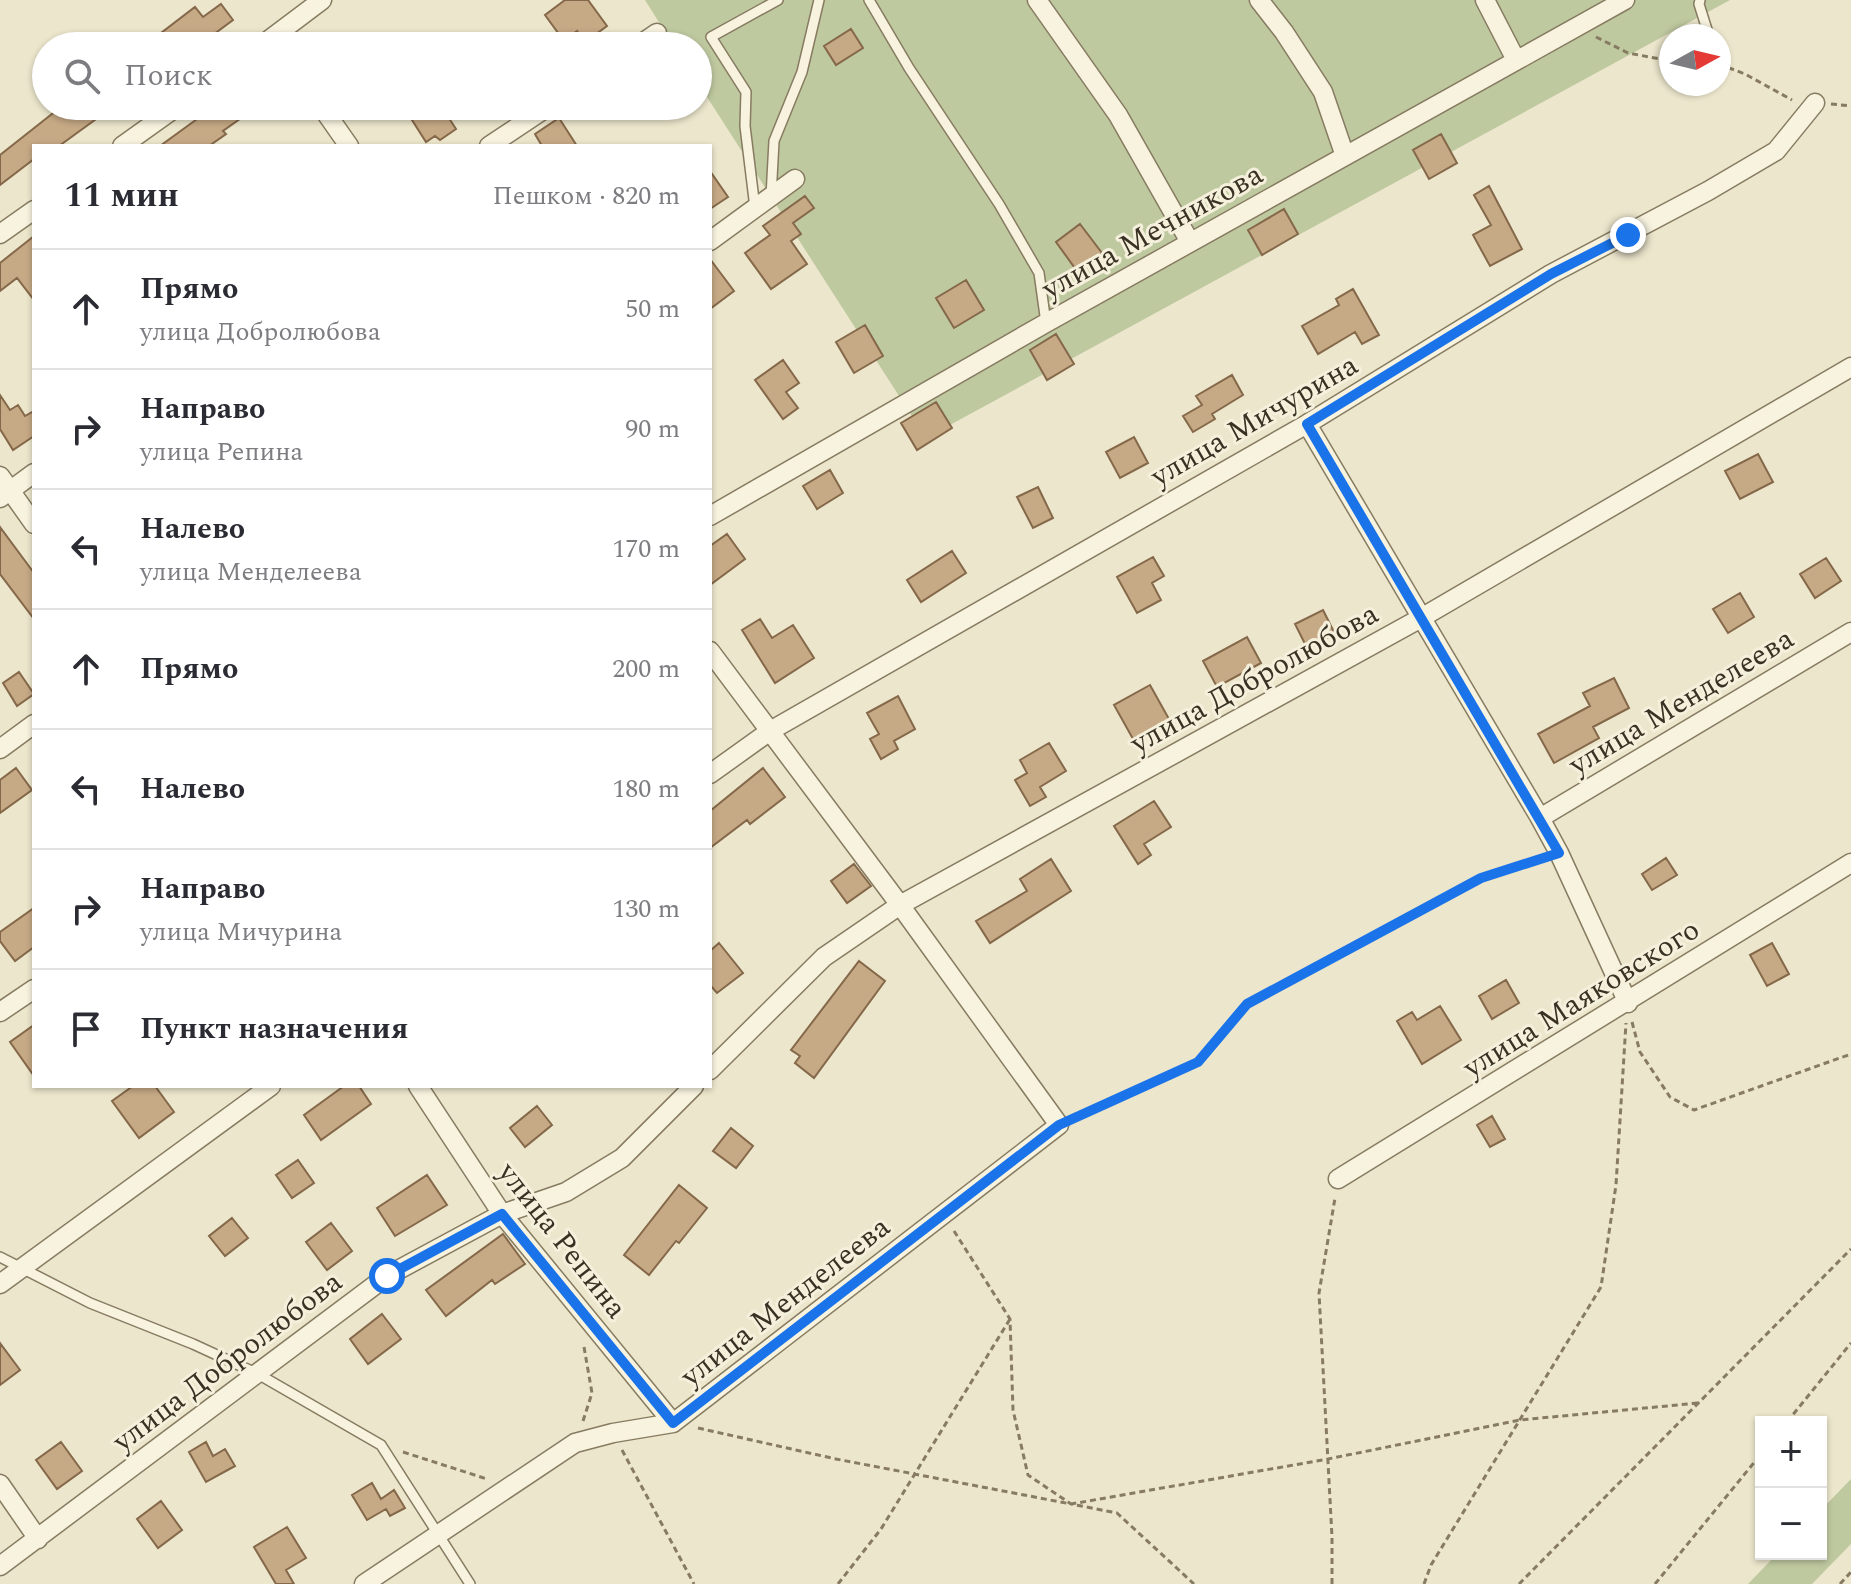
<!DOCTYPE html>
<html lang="ru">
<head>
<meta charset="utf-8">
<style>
  :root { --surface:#fff; --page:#f2f2f3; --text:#2b2b33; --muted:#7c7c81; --line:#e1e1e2 }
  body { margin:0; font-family:Spectral,serif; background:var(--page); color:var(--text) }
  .controls { position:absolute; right:24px; bottom:24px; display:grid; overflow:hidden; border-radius:0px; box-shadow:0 2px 6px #0004 }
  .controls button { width:72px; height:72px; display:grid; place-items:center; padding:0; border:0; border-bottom:2px solid var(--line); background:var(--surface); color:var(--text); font:40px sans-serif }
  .compass { position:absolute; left:1659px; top:24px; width:72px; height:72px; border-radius:50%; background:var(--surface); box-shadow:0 2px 6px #0004; rotate:82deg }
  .stop { position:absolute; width:24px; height:24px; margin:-18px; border:6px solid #1a73e8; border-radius:50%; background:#fff }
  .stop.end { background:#1a73e8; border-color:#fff; box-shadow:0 2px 8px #0008 }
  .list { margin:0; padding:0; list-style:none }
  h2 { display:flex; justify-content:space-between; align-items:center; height:104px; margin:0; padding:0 32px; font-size:34px }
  h2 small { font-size:26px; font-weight:400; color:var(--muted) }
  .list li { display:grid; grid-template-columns:52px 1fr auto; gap:24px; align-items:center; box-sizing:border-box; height:120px; padding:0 32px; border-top:2px solid var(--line) }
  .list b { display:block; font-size:30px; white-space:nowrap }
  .list p { margin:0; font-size:26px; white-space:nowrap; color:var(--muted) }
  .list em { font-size:26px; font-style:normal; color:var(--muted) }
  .icon { flex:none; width:44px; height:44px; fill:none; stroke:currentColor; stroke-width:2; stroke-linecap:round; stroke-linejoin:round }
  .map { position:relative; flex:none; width:1851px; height:1584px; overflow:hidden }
  .search { position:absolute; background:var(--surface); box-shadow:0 2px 6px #0004; left:32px; top:32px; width:680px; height:88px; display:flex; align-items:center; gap:20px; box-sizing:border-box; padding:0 28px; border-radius:44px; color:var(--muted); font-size:30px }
  .panel { position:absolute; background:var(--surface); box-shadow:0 2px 6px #0004; left:32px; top:144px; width:680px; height:944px; border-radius:0px }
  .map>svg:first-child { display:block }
</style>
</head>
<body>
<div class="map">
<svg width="1851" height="1584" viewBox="0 0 1851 1584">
  <rect width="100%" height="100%" fill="#ece6cc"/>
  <path fill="#bfc9a0" d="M645,0H1730L926,438L698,83V46H674Z
    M1851,1479V1544L1812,1584H1748L1777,1554H1821V1510Z"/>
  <path fill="#c6a985" stroke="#846849" stroke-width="2" d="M565,0H588L607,26L585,42L577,31L564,41L545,15Z
    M221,4L233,20L198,46H144L195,7L203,17Z
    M851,29L863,48L836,65L824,46Z
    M62,106L71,114L82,106H114L59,146H34V159L0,185V155Z
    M215,106H258L223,131L226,134L209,146H160Z
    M433,106H441L456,129L440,140L435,136L426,142L412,120Z
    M559,118L577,146H542L535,134Z
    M1441,134L1457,163L1429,179L1413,150Z
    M710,171L728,197L710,209Z
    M1489,186L1522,249L1490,266L1473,235L1491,225L1474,195Z
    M805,196L814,208L793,223L801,234L791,241L807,264L771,289L745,253L770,235L763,226Z
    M1284,209L1298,234L1262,255L1248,230Z
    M1080,224L1102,253L1077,271L1056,242Z
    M34,236V300L17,278L0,291V263Z
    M710,259L734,291L710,309Z
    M966,280L984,310L954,328L936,298Z
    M1353,289L1379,335L1362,344L1355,332L1318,354L1302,326L1339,305L1336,299Z
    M865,325L883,356L854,373L836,342Z
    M1056,334L1074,364L1047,380L1030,350Z
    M783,360L799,383L786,392L798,408L783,419L755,380Z
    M1232,375L1243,395L1212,414L1215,419L1193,432L1183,416L1202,405L1196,396Z
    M0,395L10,410L18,405L25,416L34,411V436L13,450L0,429Z
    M936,402L952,428L917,450L901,423Z
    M1134,437L1148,463L1120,478L1106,452Z
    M1758,454L1773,482L1740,499L1725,471Z
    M830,470L843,493L817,509L803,486Z
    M1038,487L1053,518L1033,528L1017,497Z
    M0,527L34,573V619L0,574Z
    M727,534L745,559L710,585V546Z
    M952,551L966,573L921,602L907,580Z
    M1153,557L1164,576L1152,583L1161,600L1137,613L1117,577Z
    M1826,558L1841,581L1815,598L1800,574Z
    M1740,593L1754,617L1728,633L1713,609Z
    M1323,610L1335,634L1307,648L1295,624Z
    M760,619L772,638L793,625L814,658L775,683L742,630Z
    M1247,637L1261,663L1217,687L1203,661Z
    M19,672L34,694L17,706L3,683Z
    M1614,678L1629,708L1593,727L1599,738L1554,763L1538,734L1590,706L1583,693Z
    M1150,685L1169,719L1133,739L1114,705Z
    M898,696L915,729L894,741L898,749L881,759L870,739L879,734L867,713Z
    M1049,743L1066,771L1040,787L1046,797L1030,806L1015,780L1027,773L1020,760Z
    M16,768L32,790L0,813V780Z
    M763,768L785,797L750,824L747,820L710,848V811Z
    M1154,801L1171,827L1144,844L1151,855L1138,864L1114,826Z
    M1666,858L1677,875L1652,890L1642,874Z
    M1051,859L1071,891L990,943L976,921L1027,891L1020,879Z
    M854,864L871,886L847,903L831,881Z
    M34,908V947L15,961L0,941V932Z
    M719,943L743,973L717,993L710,985V951Z
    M1772,943L1789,974L1767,986L1750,955Z
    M859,961L885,981L814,1078L795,1063L800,1056L791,1050Z
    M1506,980L1519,1003L1492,1019L1479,996Z
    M1440,1006L1461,1040L1422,1064L1397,1021L1412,1012L1417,1020Z
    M34,1025V1076L10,1042Z
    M133,1086H155L174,1112L139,1138L112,1101Z
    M344,1086H359L371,1104L321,1140L304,1115Z
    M537,1106L552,1125L525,1147L510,1128Z
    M1492,1116L1505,1139L1490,1147L1477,1125Z
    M731,1128L753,1146L736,1168L713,1151Z
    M298,1160L314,1183L292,1198L276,1175Z
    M427,1175L447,1205L395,1236L377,1208Z
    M679,1185L707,1208L679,1243L676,1241L649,1275L624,1255Z
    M232,1218L248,1238L225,1256L209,1236Z
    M331,1223L352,1251L327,1270L306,1242Z
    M503,1234L525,1264L495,1284L492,1280L446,1316L426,1290Z
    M382,1314L401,1339L368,1364L350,1339Z
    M0,1343L20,1370L0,1385Z
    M61,1442L82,1471L57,1489L36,1460Z
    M206,1442L213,1456L225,1449L235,1466L206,1482L189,1452Z
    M372,1483L381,1499L394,1490L405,1508L390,1516L386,1509L367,1520L352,1495Z
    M161,1501L182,1530L158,1548L137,1519Z
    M287,1527L306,1558L286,1570L294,1584H276L254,1547Z"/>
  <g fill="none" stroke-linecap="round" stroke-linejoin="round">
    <g stroke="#877b61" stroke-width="12">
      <path id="service" d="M869,0L909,68L999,204L1039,273L1046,323
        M1700,0L1699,4L1709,36
        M771,197L774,141L802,72L819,0
        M755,208L745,126L746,92L711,37L778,0
        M0,1257L90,1303L193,1344L258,1374L381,1445L470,1584"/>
    </g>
    <g stroke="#877b61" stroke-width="21">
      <path id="minor" d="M1037,0L1118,115L1190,242
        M1259,0L1284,32L1323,92L1345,156
        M1485,0L1516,60
        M261,46L322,0
        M638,46L657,33
        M321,106L349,146
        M122,146L178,106
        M489,146L549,106
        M0,234L34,210
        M710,241L795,179
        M1307,424L1540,818L1559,853L1628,1003
        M0,476L34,524
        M0,498L34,473
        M710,516L1046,323L1625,0
        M0,749L34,724
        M710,774L770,731L1307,424L1551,274L1708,191L1776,151L1815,103
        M1540,818L1851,632
        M0,1012L34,989
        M710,1070L824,957L900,905L1421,618L1851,367
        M418,1086L502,1214L673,1423
        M1338,1179L1851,863
        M0,1284L271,1086
        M0,1484L38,1539
        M0,1566L387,1276L502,1214L566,1192L622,1158L694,1086
        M364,1584L575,1443L613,1433L673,1423L1059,1125L900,905L710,651"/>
    </g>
    <path stroke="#877b61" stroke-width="3" stroke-dasharray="6 4" stroke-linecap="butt" d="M1596,37L1628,53L1671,61
      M1719,64L1745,74L1792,100
      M1831,104L1851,106
      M1632,1022L1640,1052L1670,1097L1694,1110L1851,1054
      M1077,1117L1198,1062L1247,1004L1481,878L1540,859
      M954,1231L1010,1319L1013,1410L1028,1475L1071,1504L1117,1513L1194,1584
      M583,1421L592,1393L584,1347
      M1787,1422L1851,1343
      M698,1428L836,1459L1071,1504L1328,1459L1520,1420L1698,1403
      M622,1450L694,1584
      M403,1452L487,1479
      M838,1584L881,1529L1010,1319
      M1332,1584V1537L1319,1293L1335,1198
      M1424,1584L1431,1565L1601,1287L1616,1185L1626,1023
      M1519,1584L1851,1249
      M1655,1584L1761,1454
      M1840,1584L1851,1572"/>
    <use href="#service" stroke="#f7f3df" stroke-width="9"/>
    <use href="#minor" stroke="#f7f3df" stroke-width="18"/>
  </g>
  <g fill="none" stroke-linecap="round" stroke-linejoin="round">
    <path stroke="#1a73e8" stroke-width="10" d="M387,1276L502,1214L673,1423L1059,1125L1198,1062L1247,1004L1481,878L1559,853L1307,424L1551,274L1628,235"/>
  </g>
  <g text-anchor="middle" stroke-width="6" stroke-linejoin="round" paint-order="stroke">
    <g font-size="30" fill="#393123" stroke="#f4f0db">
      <text transform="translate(1152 231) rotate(-29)" y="10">улица Мечникова</text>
      <text transform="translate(1254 420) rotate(-30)" y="10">улица Мичурина</text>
      <text transform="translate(1254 678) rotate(-29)" y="10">улица Добролюбова</text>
      <text transform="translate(1681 701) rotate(-31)" y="10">улица Менделеева</text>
      <text transform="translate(1581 998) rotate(-32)" y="10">улица Маяковского</text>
      <text transform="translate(563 1240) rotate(52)" y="10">улица Репина</text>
      <text transform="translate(785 1301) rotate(-38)" y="10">улица Менделеева</text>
      <text transform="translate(227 1361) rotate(-37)" y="10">улица Добролюбова</text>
    </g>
  </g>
</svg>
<div class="controls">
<button>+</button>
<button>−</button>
</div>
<svg class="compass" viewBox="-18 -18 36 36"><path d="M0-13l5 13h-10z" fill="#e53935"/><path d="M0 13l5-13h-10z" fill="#7c7c81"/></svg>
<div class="stop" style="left:387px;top:1276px"></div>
<div class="stop end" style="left:1628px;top:235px"></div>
<div class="search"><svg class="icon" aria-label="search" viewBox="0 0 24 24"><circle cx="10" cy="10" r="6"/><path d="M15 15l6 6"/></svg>Поиск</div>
<section class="panel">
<h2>11 мин<small>Пешком · 820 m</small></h2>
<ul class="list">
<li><svg class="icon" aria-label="ahead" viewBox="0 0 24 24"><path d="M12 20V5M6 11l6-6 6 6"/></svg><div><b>Прямо</b><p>улица Добролюбова</p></div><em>50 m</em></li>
<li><svg class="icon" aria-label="right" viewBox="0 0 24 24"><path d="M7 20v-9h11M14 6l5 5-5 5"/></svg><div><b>Направо</b><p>улица Репина</p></div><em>90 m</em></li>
<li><svg class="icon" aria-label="left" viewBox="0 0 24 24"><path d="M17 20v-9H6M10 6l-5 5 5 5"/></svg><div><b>Налево</b><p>улица Менделеева</p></div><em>170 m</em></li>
<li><svg class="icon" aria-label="ahead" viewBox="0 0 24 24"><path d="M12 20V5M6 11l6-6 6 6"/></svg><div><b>Прямо</b></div><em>200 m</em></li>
<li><svg class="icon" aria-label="left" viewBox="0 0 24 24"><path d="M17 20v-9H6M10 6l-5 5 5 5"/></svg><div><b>Налево</b></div><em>180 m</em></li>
<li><svg class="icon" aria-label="right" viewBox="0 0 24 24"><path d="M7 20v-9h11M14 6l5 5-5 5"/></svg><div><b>Направо</b><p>улица Мичурина</p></div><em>130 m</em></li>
<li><svg class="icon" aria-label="arrive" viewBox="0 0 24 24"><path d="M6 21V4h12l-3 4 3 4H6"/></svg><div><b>Пункт назначения</b></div></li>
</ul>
</section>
</div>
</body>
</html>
